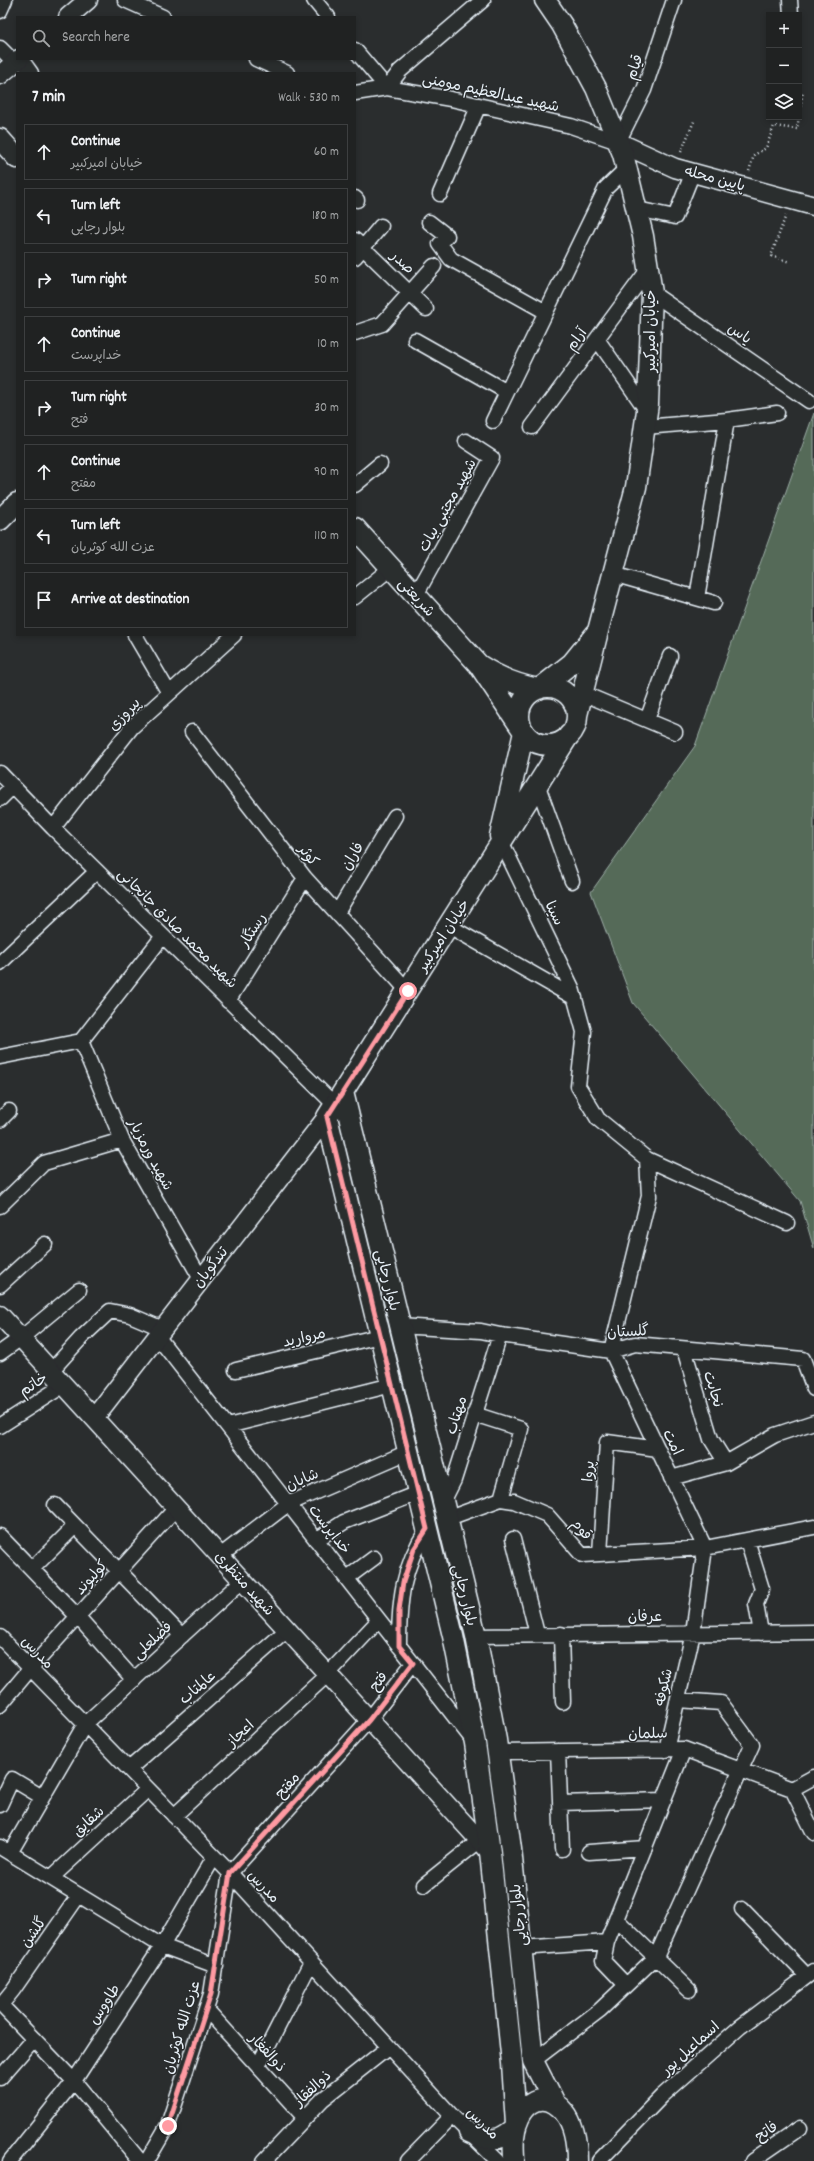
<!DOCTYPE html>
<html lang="en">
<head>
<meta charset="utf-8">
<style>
  :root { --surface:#202222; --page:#2d2f2f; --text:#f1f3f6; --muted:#a2a4a5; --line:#3d3f40 }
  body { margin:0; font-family:Dekko,"Playpen Sans Arabic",sans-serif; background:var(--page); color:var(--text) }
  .controls { position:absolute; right:12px; top:12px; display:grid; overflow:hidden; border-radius:0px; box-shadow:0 2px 6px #0003 }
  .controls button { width:36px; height:36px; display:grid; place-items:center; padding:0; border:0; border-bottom:1px solid var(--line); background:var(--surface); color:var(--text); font:20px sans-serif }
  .stop { position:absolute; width:12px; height:12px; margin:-9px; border:3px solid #ff9aa2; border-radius:50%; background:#fff }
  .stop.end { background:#ff9aa2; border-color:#fff; box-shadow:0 1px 4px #0008 }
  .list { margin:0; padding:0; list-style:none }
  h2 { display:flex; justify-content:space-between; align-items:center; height:52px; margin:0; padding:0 16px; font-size:17px }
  h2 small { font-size:13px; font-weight:400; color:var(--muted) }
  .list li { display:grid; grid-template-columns:26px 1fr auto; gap:12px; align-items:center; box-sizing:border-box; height:56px; margin:0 8px 8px; padding:0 8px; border:1px solid var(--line); border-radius:0px }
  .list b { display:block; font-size:15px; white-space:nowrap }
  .list p { margin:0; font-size:13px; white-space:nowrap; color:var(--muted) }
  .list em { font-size:13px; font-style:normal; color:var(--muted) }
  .icon { flex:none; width:22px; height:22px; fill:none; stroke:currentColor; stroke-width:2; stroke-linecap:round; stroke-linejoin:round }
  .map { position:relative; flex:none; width:814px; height:2161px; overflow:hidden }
  .search { position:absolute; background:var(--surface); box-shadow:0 2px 6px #0003; left:16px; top:16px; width:340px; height:44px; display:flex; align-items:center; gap:10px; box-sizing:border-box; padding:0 14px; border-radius:0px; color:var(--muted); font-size:15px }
  .panel { position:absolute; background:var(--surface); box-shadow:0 2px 6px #0003; left:16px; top:72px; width:340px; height:564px; border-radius:0px }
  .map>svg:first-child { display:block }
</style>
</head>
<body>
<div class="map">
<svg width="814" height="2161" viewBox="0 0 814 2161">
  <rect width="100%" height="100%" fill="#2a2d2e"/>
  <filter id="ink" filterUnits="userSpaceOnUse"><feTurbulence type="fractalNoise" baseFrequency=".025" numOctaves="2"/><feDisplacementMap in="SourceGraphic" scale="8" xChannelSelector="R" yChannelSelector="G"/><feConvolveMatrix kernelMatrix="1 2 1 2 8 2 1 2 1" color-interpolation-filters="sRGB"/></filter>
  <g filter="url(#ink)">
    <path fill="#546b58" stroke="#9eaea8" d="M814,413V1249L800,1201L633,1003L591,892L695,746Z"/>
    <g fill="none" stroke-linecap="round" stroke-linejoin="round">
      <g stroke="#e8f1f8" stroke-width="17">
        <path id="minor" d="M125,0L163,17
          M314,0L328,17
          M790,0L791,15
          M0,11L5,0
          M0,48L15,63
          M355,50L387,88L400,71L483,0
          M21,59L31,73
          M256,59L287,73
          M355,93L387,88L451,99L571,126L618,142L644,90L674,0
          M440,194L479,105
          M355,198L357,200
          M637,209L675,217L693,172
          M429,222L447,236L440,244L451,259L546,312
          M355,240L426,309
          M355,257L381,226
          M652,293L809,401
          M355,333L382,324L434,266
          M597,339L647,411
          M415,340L507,392
          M493,421L606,188L627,168
          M532,427L647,271
          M645,427L727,420
          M355,485L380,464
          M613,574L714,603
          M416,595L492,458L466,441
          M355,597L391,568
          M697,598L727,420L777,413
          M135,635L169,693
          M582,693L675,732
          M647,720L670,656
          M192,732L305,878L408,991
          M0,773L53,828L335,1105
          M538,786L572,881
          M0,799L13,786
          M53,828L132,727L234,635
          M502,843L572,988L584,1032L578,1086L598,1119L647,1159L649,1196L611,1351L705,1548L693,1633L666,1750
          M337,913L395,816
          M449,926L575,998
          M0,963L97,871
          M228,1001L305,878
          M81,1041L122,1140L201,1279
          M0,1057L81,1041L163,936
          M0,1120L9,1111
          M647,1159L787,1223
          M0,1206L44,1163L122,1140
          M0,1285L45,1244
          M399,1326L481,1331L500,1335L611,1351L635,1344L803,1359L814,1389
          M157,1336L472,1739
          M684,1349L711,1439L726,1463
          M0,1353L21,1338L79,1290
          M236,1370L380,1336
          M51,1371L81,1338L110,1311L130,1315L163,1329
          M474,1414L521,1429L501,1499
          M0,1426L64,1385
          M228,1426L392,1385
          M671,1478L726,1463L775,1435L814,1422
          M442,1504L454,1480L500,1335
          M55,1505L182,1636
          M446,1519L501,1499L514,1501L547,1515L582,1555L705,1548L814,1527
          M0,1536L78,1617L134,1680
          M513,1539L537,1634
          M316,1540L344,1522L418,1493
          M747,1540L762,1589L756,1604L761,1633
          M600,1554L607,1442L658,1449
          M220,1556L288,1504L408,1452
          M32,1569L75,1526
          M347,1578L374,1558
          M561,1634L563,1702
          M476,1636L814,1632
          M0,1637L230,1873L452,2116L498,2161
          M399,1646C399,1601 402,1568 427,1529
          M0,1705L31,1668L176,1508
          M558,1751L562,1849
          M498,1752L684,1749L792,1789
          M129,1769L287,1630
          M792,1789L814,1833
          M792,1789L814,1777
          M560,1803L664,1800
          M0,1805L12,1779L42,1797
          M174,1816L328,1674L379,1620
          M0,1847L162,1946L216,1966
          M589,1852L645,1848
          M10,1853L85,1724L242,1581
          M51,1878L148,1789
          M424,1885L479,1841
          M742,1909L807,1976
          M616,1919L689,1990
          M607,1942L684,1749
          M521,1948L607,1942L603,1961L626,1985
          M1,2005L74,2081L140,2161
          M0,2006L13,1990L79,1895
          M206,2009L305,2118
          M533,2061L600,2010L656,1957L752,1745L721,1703L678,1700
          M258,2066L311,1962
          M0,2078L34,2039
          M10,2161L74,2081L162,1946L214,1857
          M147,2161L168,2125L211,1994L230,1873L369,1720L413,1663
          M264,2161L323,2099L389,2047
          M408,2161L452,2116
          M599,2161L662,2096L740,2027L814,1971
          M752,2161L800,2128"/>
      </g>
      <g stroke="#e8f1f8" stroke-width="21">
        <path id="tertiary" d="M68,17L88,0
          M0,75L19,59
          M618,142L675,168L814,206
          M0,1315L490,1852
          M94,1418L327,1117"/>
      </g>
      <g stroke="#e8f1f8" stroke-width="23">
        <path id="secondary" d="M545,0L562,25L596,88L623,154L643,236L652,293L648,404L636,487L598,631
          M0,139L17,158
          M0,520L17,503
          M355,528L479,665
          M519 716a29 29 0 1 1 58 0a29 29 0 1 1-58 0Z
          M500,836L524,732L479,665C499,678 516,685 539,689L572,663L598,631L577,715
          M343,1092L476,1636L496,1740L511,1849L533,2061L554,2102
          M516,2124L512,2063L490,1852L475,1743L453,1636L327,1117L569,735
          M469,2132C490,2142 498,2143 516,2127
          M514,2161C514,2153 513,2144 514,2137C516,2109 541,2084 564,2112C575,2125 577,2145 577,2161"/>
      </g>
      <path stroke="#e8f1f8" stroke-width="2.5" stroke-dasharray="1 3" stroke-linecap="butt" d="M681,152L695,119
        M749,171L754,155L766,148L774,126L797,129L803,91
        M786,215L771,256L790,262"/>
      <use href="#minor" stroke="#2a2d2e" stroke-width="14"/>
      <use href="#tertiary" stroke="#2a2d2e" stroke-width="18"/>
      <use href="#secondary" stroke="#2a2d2e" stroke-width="20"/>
    </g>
  </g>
  <g fill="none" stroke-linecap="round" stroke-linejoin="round" filter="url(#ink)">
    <path stroke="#ff9aa2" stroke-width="5" d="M168,2126L211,1994L230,1873L369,1720L413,1663L399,1646V1610L403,1582L414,1549L427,1529L327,1117L408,991"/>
  </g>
  <g text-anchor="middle" stroke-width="3" stroke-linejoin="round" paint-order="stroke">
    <g font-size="15" fill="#e8f1f8" stroke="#2a2d2e">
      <text transform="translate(634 67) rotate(-72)" y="5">قیام</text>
      <text transform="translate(491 92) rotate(12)" y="5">شهید عبدالعظیم مومنی</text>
      <text transform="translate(715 178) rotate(15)" y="5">پایین محله</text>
      <text transform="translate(403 262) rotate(44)" y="5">صدر</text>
      <text transform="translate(650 331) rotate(-90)" y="5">خیابان امیرکبیر</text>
      <text transform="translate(740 333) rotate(34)" y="5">یاس</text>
      <text transform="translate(576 339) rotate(-54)" y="5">آرام</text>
      <text transform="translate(447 505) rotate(-61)" y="5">شهید مجتبی بیات</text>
      <text transform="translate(417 597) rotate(48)" y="5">شریعتی</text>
      <text transform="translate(124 714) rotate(-47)" y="5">پیروزی</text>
      <text transform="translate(309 855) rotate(52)" y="5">کوثر</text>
      <text transform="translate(352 856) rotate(-59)" y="5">فاران</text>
      <text transform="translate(555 913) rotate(64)" y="5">سینا</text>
      <text transform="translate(178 928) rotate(45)" y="5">شهید محمد صادق جانجانی</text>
      <text transform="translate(252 930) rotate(-58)" y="5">رستگار</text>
      <text transform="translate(443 935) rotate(-57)" y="5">خیابان امیرکبیر</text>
      <text transform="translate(151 1154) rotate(62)" y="5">شهید ورمزیار</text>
      <text transform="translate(210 1267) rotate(-52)" y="5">تندگویان</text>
      <text transform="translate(388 1280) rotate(76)" y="5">بلوار رجایی</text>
      <text transform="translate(628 1331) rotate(-3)" y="5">گلستان</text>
      <text transform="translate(304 1337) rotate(-13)" y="5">مروارید</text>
      <text transform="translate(33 1384) rotate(-33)" y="5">خاتم</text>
      <text transform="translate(714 1389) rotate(73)" y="5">نجابت</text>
      <text transform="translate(456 1415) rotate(-72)" y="5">مهتاب</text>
      <text transform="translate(673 1442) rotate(64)" y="5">امت</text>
      <text transform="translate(588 1471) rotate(-86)" y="5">پروا</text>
      <text transform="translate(302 1479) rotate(-24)" y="5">شایان</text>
      <text transform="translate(330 1529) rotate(52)" y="5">خداپرست</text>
      <text transform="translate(582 1529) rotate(48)" y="5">قوم</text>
      <text transform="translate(91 1577) rotate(-48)" y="5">کولیوند</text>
      <text transform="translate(245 1583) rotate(48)" y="5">شهید منتظری</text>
      <text transform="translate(465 1595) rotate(76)" y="5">بلوار رجایی</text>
      <text x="645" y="1621">عرفان</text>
      <text transform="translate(152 1640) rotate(-43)" y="5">فضلعلی</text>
      <text transform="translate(38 1652) rotate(46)" y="5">مدرس</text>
      <text transform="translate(378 1681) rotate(-53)" y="5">فتح</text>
      <text transform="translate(197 1687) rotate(-41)" y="5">عالمتاب</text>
      <text transform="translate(663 1687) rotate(-77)" y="5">شکوفه</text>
      <text transform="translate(240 1733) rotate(-43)" y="5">اعجاز</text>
      <text transform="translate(648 1733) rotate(-1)" y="5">سلمان</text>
      <text transform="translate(287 1785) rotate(-48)" y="5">مفتح</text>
      <text transform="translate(88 1821) rotate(-43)" y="5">شقایق</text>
      <text transform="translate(264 1886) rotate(47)" y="5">مدرس</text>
      <text transform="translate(518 1915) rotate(-96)" y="5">بلوار رجایی</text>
      <text transform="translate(33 1932) rotate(-55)" y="5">گلشن</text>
      <text transform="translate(104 2004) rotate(-57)" y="5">طاووس</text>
      <text transform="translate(181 2027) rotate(-73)" y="5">عزت الله کوثریان</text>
      <text transform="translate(690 2048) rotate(-42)" y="5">اسماعیل پور</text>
      <text transform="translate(268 2052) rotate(48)" y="5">ذوالفغار</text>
      <text transform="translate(312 2088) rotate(-43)" y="5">ذوالفقار</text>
      <text transform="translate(483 2123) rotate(44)" y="5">مدرس</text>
      <text transform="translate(766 2131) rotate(-34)" y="5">فاتح</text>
    </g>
  </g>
</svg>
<div class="controls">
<button>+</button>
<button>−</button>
<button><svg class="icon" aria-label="layers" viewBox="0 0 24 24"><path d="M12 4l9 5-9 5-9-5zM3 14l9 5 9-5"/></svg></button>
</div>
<div class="stop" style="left:408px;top:991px"></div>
<div class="stop end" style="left:168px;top:2126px"></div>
<div class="search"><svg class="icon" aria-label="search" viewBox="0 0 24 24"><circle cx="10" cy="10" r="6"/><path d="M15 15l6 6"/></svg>Search here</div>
<section class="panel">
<h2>7 min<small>Walk · 530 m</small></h2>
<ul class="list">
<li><svg class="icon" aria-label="ahead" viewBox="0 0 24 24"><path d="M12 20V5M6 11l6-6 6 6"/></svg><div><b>Continue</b><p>خیابان امیرکبیر</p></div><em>60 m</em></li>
<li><svg class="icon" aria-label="left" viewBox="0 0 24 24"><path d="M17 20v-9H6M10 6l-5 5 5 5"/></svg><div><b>Turn left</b><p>بلوار رجایی</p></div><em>180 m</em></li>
<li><svg class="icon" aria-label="right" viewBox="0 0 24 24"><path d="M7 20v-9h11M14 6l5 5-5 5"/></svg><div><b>Turn right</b></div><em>50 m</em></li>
<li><svg class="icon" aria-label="ahead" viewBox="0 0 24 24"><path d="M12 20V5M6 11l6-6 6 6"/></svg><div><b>Continue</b><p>خداپرست</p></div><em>10 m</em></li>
<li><svg class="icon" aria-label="right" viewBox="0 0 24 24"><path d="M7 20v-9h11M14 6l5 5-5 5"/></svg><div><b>Turn right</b><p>فتح</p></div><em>30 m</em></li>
<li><svg class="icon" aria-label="ahead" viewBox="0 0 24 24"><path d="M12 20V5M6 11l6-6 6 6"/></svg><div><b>Continue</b><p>مفتح</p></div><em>90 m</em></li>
<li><svg class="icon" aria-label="left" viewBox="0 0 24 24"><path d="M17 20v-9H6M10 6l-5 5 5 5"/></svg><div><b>Turn left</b><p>عزت الله کوثریان</p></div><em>110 m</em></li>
<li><svg class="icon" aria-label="arrive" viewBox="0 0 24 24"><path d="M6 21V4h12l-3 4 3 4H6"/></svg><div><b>Arrive at destination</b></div></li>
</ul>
</section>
</div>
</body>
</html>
